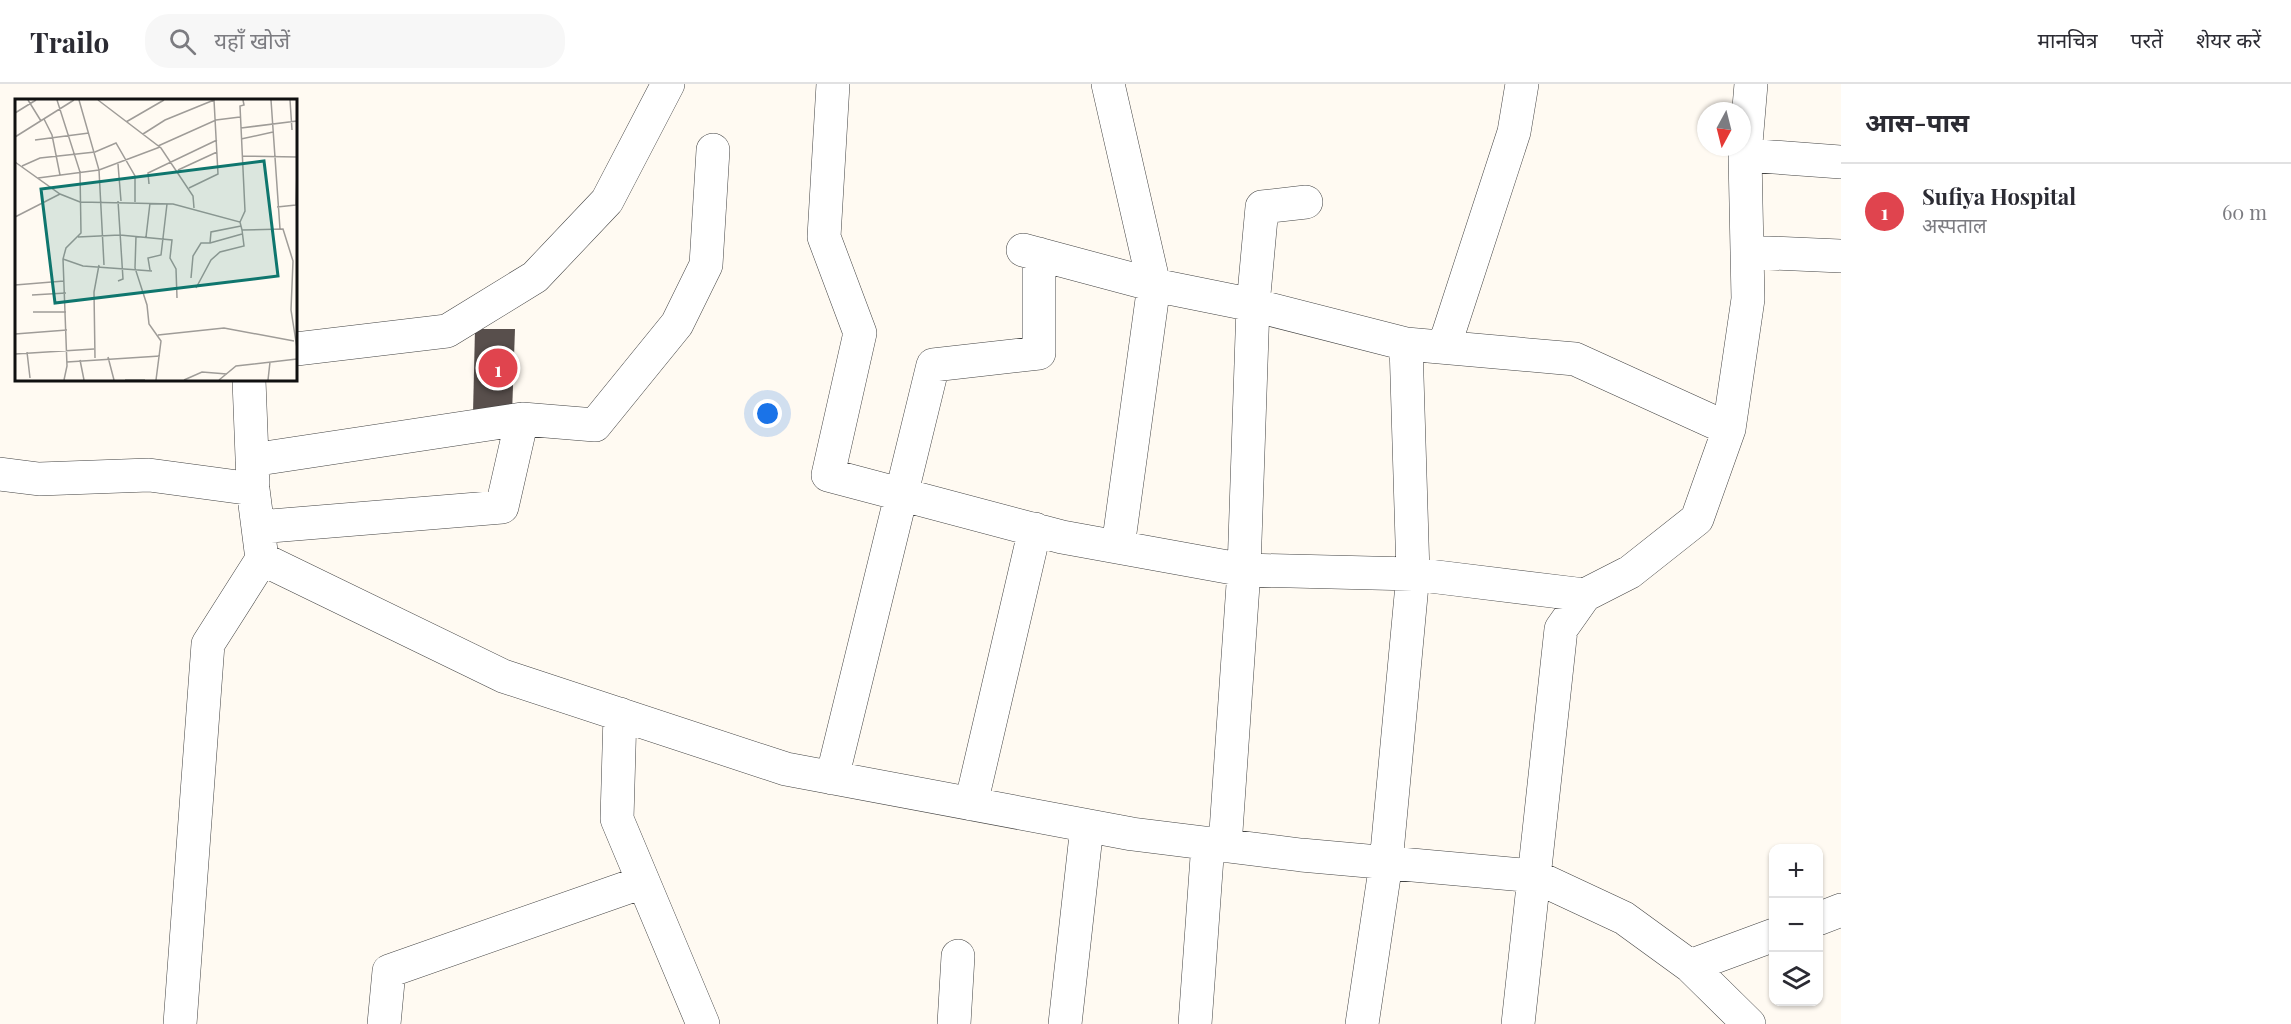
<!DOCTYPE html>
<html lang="hi">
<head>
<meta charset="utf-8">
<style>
  :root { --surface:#fff; --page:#f7f7f7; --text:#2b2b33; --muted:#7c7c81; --line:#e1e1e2; --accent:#be2949 }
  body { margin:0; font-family:"Playfair Display","Noto Sans Devanagari",serif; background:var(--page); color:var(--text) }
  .controls { position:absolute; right:18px; bottom:18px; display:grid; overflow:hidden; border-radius:12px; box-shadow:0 2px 4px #0004 }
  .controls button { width:54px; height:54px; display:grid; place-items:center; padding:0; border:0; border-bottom:2px solid var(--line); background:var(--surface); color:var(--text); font:30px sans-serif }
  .compass { position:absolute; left:1697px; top:18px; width:54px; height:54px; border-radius:50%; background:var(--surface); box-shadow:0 2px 4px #0004; rotate:187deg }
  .you { position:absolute; left:768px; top:330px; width:21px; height:21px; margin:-15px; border:4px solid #fff; border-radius:50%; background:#1a73e8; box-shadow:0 0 0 9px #1a73e833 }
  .badge { display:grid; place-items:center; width:39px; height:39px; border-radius:50%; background:var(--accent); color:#fff; font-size:20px; font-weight:700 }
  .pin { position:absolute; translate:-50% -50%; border:3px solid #fff; box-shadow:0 2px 6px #0006 }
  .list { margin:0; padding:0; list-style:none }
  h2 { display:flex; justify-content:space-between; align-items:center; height:78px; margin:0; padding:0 24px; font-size:26px }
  h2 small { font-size:20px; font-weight:400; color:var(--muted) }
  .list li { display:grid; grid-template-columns:39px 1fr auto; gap:18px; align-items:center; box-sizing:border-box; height:96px; padding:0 24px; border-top:2px solid var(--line) }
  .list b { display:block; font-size:22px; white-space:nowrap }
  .list p { margin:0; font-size:20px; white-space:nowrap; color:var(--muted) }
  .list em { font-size:20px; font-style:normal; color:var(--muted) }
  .icon { flex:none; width:33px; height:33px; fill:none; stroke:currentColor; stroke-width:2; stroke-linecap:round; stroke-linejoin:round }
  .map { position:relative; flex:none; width:1841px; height:940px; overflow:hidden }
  header { display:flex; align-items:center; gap:36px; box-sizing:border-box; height:84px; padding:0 30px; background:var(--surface); border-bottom:2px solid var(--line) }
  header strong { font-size:28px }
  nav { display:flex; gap:33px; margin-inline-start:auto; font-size:21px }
  .search { width:420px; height:54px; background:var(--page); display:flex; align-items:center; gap:15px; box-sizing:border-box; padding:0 21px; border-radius:24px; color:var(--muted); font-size:22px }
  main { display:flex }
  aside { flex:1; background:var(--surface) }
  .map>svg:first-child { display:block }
</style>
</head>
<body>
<header>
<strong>Trailo</strong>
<div class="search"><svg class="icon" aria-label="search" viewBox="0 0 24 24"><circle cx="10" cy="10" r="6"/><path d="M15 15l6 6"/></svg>यहाँ खोजें</div>
<nav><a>मानचित्र</a><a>परतें</a><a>शेयर करें</a></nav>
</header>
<main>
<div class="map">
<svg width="1841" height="940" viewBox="0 0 1841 940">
  <rect width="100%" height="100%" fill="#fffaf2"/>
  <path fill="#584f4c" d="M475,245H515L512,330L473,329Z"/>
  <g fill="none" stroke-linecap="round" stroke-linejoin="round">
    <g stroke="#434343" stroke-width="34">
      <path id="minor" d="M833,0L824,153L860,249L828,391L1062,453L1244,486L1413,490L1585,511
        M1108,0L1154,201L1118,463
        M1745,71L1841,78
        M1023,166L1154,201L1253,221L1406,260L1575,275L1729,345
        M1747,168L1841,172
        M1444,263L1514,48L1522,0
        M296,265L447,247L535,193L607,117L668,0
        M249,296L253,399
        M252,376L522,335
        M0,390L39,395L149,391L253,405L262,475L503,592L786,685L1132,750L1301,771L1534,792L1624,834L1690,882L1749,940
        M258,443L502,423L522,335L595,341L677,240L706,181L713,66
        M620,630L617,735L703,940
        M832,694L933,281L1039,269V170
        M971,720L1035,445
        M1225,762L1244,486L1253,221L1262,123L1306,118
        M1818,835L1841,826
        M1690,882L1774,851
        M180,940L208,560L262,475
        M384,940L389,887L643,798
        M954,940L958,872
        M1065,940L1087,742
        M1195,940L1208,759
        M1362,940L1386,779L1413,490L1406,260
        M1518,940L1561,545L1585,511L1630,488L1697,435L1729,345L1748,215L1745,71L1751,0"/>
    </g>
    <use href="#minor" stroke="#fff" stroke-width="33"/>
  </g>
  <g transform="translate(15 15)">
    <rect width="282" height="282" fill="#fffaf2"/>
    <path fill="none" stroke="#9f9c98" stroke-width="1.5" d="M13,1L26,22M42,1L65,73L66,134L51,149L48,160L52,267L49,281M64,1L84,71L89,166M83,1L146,49L178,97L179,109M256,1L265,130M275,1L277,31M0,14L21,1M29,20L37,36L45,76M111,23L149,1M226,29L282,22M128,35L150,21L199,1M0,38L59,1M226,40L258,33M20,41L74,34M143,47L201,21L225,18M227,57L282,58M0,63L45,95L65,103L158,105L225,123L227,131L268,130L278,162L276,211L282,249M103,65L106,102M7,67L25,59L80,53L101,44L120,77V103M163,71L202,53M23,79L84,71L145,48M134,85L133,74L202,41M174,89L203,75L199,1M281,106L282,72M262,108L281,106M0,118L45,95M225,123L230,112L225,7L229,6L228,1M121,137L120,169L132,206L134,225L146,242L141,281M63,138L105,136L157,141L155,159L161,170L162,199M131,138L135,104M195,144L227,135M48,160L68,167L137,172M135,171L133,159L146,156L152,105M176,179L178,157L186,144H195L196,133L226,127M103,182L108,180L103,102M0,186L49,182M181,189L196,161L205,153L229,147L227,131M17,196L51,194M18,213H51M0,235L52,231M143,236L209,229L279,242M12,253L15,279M0,255L79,250M93,258L99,281M80,259L79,193L84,166M65,261L69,281M52,263L145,257M110,281H130M169,281L187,273L212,275M204,281L221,267L282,260M253,281L255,263"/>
    <path fill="#0f766e" fill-opacity="0.15" stroke="#0f766e" stroke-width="3" d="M249,62L263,177L40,204L26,90Z"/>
    <rect width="282" height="282" fill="none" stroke="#101010" stroke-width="3"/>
  </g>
</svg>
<div class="controls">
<button>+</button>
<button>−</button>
<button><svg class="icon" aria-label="layers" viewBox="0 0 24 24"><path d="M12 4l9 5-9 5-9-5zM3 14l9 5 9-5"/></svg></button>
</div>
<svg class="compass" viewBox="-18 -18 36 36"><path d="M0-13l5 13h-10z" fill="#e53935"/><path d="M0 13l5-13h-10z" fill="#7c7c81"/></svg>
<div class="you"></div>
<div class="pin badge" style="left:498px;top:284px;background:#e0444e">1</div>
</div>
<aside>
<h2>आस-पास<small></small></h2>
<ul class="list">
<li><span class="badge" style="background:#e0444e">1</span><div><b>Sufiya Hospital</b><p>अस्पताल</p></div><em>60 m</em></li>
</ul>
</aside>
</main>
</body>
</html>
